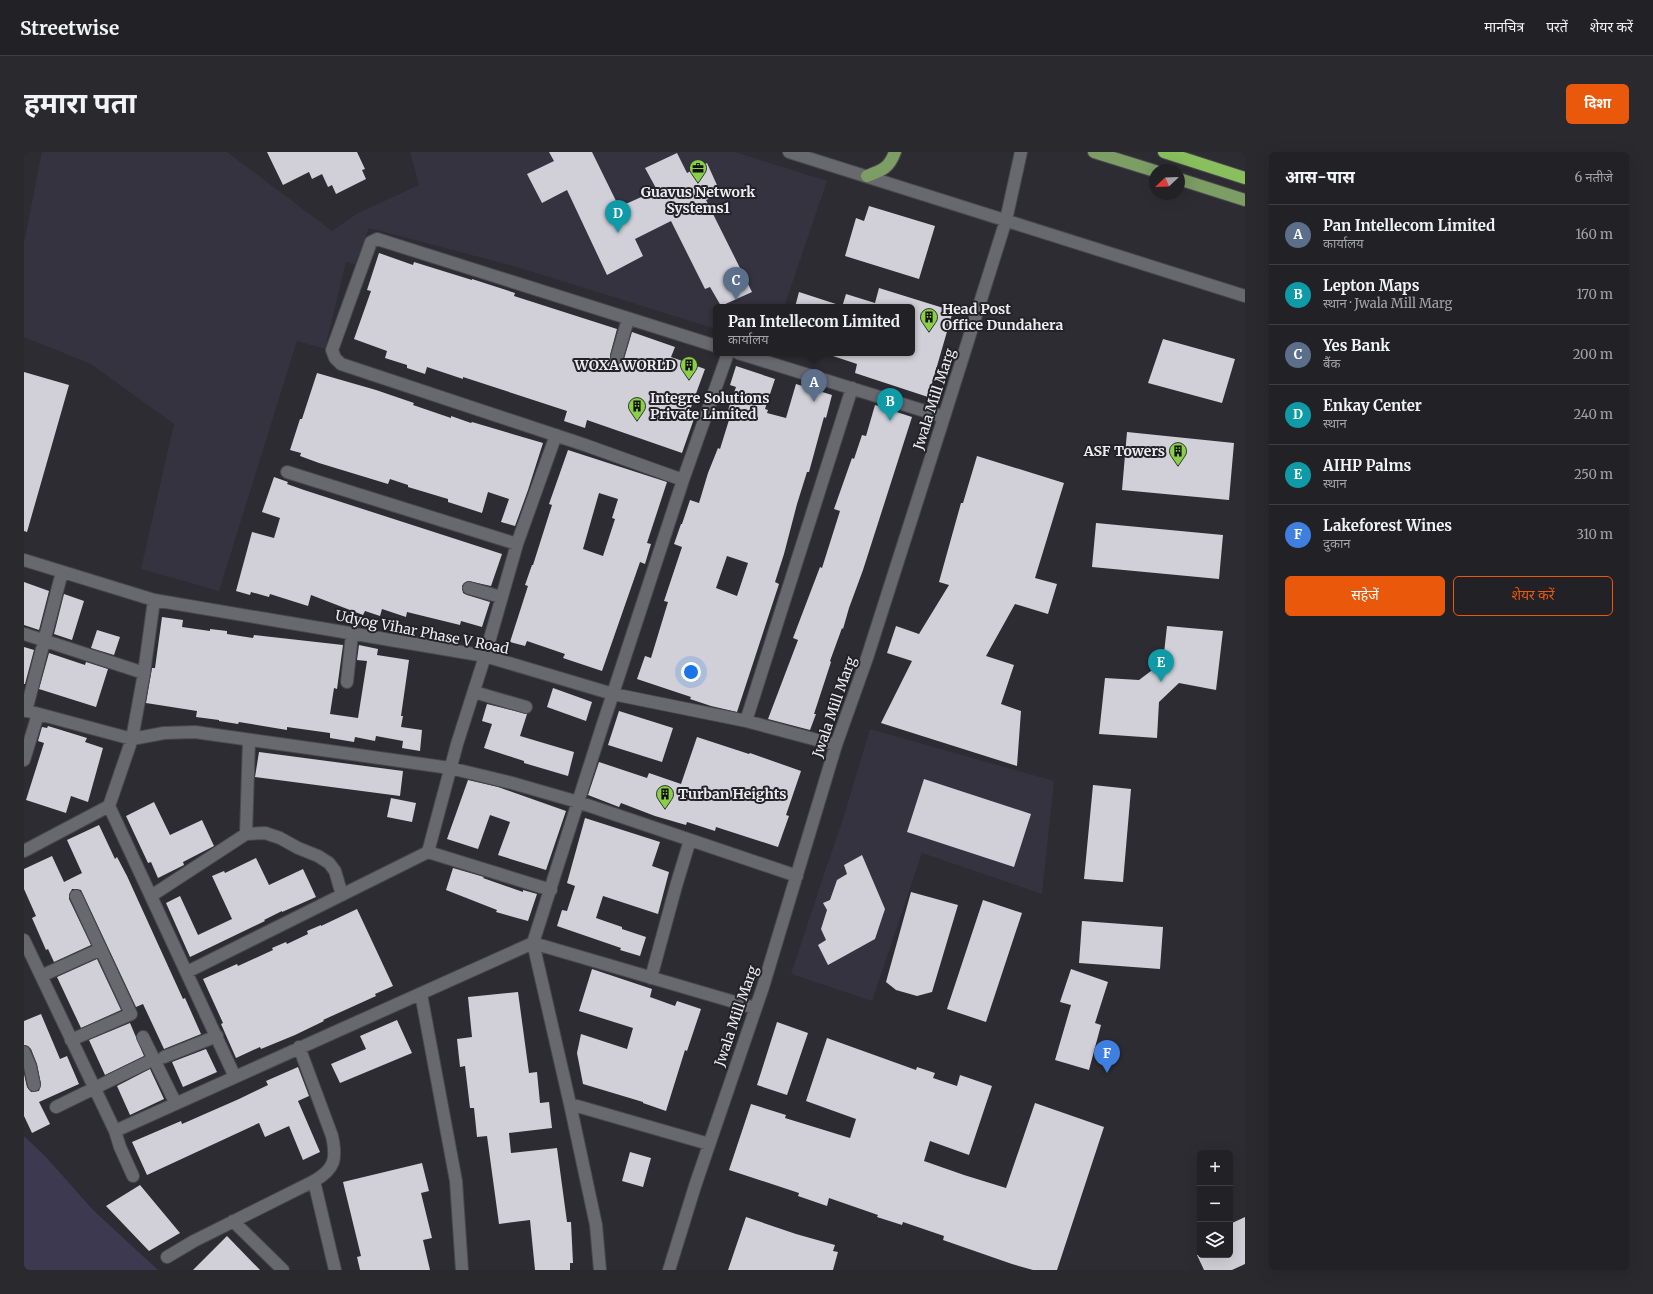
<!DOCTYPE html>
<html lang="hi">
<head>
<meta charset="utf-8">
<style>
  :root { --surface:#222126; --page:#2a292e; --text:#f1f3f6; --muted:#a2a3a7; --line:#3f3e43; --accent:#ea580c }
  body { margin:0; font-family:Merriweather,"Noto Sans Devanagari",serif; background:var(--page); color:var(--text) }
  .controls { position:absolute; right:12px; bottom:12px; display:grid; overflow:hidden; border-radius:6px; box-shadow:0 4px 16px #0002 }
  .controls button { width:36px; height:36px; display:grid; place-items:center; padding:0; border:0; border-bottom:1px solid var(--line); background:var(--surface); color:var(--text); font:20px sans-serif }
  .compass { position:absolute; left:1125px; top:12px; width:36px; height:36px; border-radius:50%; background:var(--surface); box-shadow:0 4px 16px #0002; rotate:247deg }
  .you { position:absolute; left:667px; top:520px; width:14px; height:14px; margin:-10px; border:3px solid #fff; border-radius:50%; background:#1a73e8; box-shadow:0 0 0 6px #1a73e833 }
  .badge { display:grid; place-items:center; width:26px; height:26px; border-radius:50%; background:var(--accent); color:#fff; font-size:13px; font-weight:700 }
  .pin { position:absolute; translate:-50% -33px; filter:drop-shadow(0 1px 2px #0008) }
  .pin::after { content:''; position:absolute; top:21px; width:14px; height:12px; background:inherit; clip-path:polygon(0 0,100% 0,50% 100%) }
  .popup { position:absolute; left:689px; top:152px; width:202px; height:52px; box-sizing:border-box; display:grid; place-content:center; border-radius:6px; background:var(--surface); filter:drop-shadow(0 1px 3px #0005); font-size:13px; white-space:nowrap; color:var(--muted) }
  .popup b { font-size:15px; color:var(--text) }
  .popup::after { content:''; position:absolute; left:50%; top:100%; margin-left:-8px; border:8px solid transparent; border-top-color:var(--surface) }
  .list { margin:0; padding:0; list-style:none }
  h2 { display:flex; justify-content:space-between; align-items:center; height:52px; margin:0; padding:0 16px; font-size:17px }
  h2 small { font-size:13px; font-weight:400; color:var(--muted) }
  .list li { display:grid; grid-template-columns:26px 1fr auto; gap:12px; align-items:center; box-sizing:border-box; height:60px; padding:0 16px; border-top:1px solid var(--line) }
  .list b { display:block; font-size:15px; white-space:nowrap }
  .list p { margin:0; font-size:13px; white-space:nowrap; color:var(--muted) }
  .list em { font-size:13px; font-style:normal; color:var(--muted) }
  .actions { display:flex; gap:8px; padding:12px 16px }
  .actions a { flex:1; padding:9px 0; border:1px solid var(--accent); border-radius:6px; text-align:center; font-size:14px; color:var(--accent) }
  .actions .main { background:var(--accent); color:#fff }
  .icon { flex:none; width:22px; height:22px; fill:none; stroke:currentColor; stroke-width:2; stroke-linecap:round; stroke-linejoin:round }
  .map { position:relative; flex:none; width:1221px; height:1118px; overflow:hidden; border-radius:6px }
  header { display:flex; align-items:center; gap:24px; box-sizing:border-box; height:56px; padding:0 20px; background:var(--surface); border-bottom:1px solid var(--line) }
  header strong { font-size:19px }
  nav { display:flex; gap:22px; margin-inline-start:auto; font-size:14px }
  .intro { display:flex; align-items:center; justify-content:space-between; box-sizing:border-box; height:96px; padding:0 24px }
  h1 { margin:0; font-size:28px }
  .button { padding:10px 18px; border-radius:6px; background:var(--accent); color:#fff; font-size:14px; font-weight:700 }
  main { display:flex; gap:24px; padding:0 24px }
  aside { flex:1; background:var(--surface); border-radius:6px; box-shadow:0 4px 16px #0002 }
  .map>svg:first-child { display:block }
</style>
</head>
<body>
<header>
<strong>Streetwise</strong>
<nav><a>मानचित्र</a><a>परतें</a><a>शेयर करें</a></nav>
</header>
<div class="intro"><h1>हमारा पता</h1><a class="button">दिशा</a></div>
<main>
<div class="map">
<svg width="1221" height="1118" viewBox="0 0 1221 1118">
  <rect width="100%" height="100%" fill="#2d2c32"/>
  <path fill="#35333f" d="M18,0H203L308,79L334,61L395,33L386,0H711L803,29L760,155H692V177L493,115L345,76L331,112L322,110L301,197L273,189L195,439L117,417L150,272L67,212L0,185V91Z
    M846,577L1030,629L1018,742L898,701L848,849L767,822L803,713L817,673Z"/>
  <path fill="#3d3951" d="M0,984L21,1004L69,1058L134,1118H0Z"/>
  <path fill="#d1d0d8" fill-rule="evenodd" d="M243,0H333L341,17L338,18L342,27L312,42L308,33L304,35L298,22L288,27L285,20L259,33Z
    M525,0H568L595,55L633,38L621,16L653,1L663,21L683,11L697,42L682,48L728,140L697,154L686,135L681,137L647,69L611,87L619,104L583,123L543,38L518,51L503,22L530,9Z
    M845,54L911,74L895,127L821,104L832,66L840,69Z
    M355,101L389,113L390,110L448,128V127L491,141L490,144L593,177L586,203V207L591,212H595L600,207L608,180L651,195L647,205L681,217L666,258L672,261L658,301L563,268L561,276L540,269L543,259L439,225V227L403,215L401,222L383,216V213L361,206L363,199L330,187L347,139L343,138Z
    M855,136L929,159L904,245L831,221L833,212L806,203V201H888V155H818L822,142L851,151Z
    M775,140L815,153L814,155H771Z
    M1139,187L1211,207L1198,251L1124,231Z
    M712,214L751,227L741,257L744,258L743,261L762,266L772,232L808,243L802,266L800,265L785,320H783L773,352L760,402L751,430L755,432L713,560L687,554L666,547L667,545L613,527L621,504L627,506L644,450L640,449L658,395L650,392L657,372H658L666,348L675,351L684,321L694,296L696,297L705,268L701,267L712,235L706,233ZM703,404L724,411L713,444L692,436Z
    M0,220L45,233L3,380L0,379Z
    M293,221L352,238L390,251L389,253L427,266V264L447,271L448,270L519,291L504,338L491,374L477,370L485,347L464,340L458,361L424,350V347L384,335V333L366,327L364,332L295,311L276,304L277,301L266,298L276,267H278Z
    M851,253L888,265L839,418L825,456L819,477L818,476L806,509L807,510L790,562H792L786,578L744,567L774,488L769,486L796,415L798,416L816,359L810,357L828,306L830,307L838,283L842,284Z
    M1103,280L1210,291L1205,348L1098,338Z
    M544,298L643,330L623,391L627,392L621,412L616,410L578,519L539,506L541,502L503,489L501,494L486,490L504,434L501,433L508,413H509L528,353L525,352ZM575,341L594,347L588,366L591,367L579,404L559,397Z
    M953,304L1040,331L1011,426L1033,432L1024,462L991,452L962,504L990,513L977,552L997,559L993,614L857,571L888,509L863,501L872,474L895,482L925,433L915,430L937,351H939Z
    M250,325L264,330L263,332L280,338L478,402L467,434L444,429L440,431L438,434L439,441L443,443L466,450L458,475L437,469L436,473L383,460L382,465L358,457L356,464L341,459L339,463L287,443L284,454L246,442L245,445L227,440L226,443L212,439L228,380L250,386L256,366L238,360Z
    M1072,371L1199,383L1195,427L1068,415Z
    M0,430L25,439L15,478L0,473Z
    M40,442L60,449L48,488L30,482Z
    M138,465L159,468L158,475L186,479V477L203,479V482L229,486L230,483L319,493L313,537L310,536L306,562L334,566L343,509L333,508L335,493L354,497L353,503L385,508L377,564H379L377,575L398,578L396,599L378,596L379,589L352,584L351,589L331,585L330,590L306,586V581L263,575V578L215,570L214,572L195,569V568L172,565L173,559L122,551L128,516H131Z
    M1143,474L1199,479L1192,538L1155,531L1135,550L1133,586L1075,582L1081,526L1115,528L1139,510Z
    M73,478L96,485L90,503L67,496Z
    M0,495L10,498L1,532H0Z
    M25,501L61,513L62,510L84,517L72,555L15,537Z
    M529,536L568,550L562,569L523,555Z
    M463,552L503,562L496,584L550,600L544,624L500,611V609L460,596L468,572L458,569Z
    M595,559L649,576L638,610L584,593Z
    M24,574L63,586L61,590L79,596L64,650L47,644L42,661L2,648L20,591L14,589L18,575L23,576Z
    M673,585L725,602L726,601L777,619L762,663L765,664L754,695L692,675L691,679L663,670L662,673L631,664L597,651L595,655L564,643L575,610L623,626L625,621L657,632Z
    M235,600L379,619L376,644L231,625Z
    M900,627L1007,662L990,715L883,680Z
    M444,628L474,635L542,659L522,718L474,703L486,670L466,663L454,697L423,687Z
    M1069,633L1107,637L1099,730L1060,727Z
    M367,646L392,651L388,670L363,665Z
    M130,650L146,683L178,668L190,694L159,710L160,713L134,726L127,710L124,711L102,664Z
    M561,666L636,690L628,714L645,720L634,762L579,744L572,766L598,775V777L622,785L616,804L596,798L597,796L533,774L538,758L543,759L551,734L543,731Z
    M75,673L91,707L93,705L103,724L159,847L161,846L177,882L140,897L119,852L112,855L57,738L53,737H48L45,743V747L67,793L30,810L24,797L22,798L8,766L12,764L0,737V717L28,704L40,730L58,721L43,688Z
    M838,703L861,757L851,787L804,813L794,793L802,788L797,777L803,758L799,751L806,748L813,728L823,722L820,713Z
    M232,706L245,733L279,717L292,745L258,760V759L240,768L241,769L166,805L142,751L156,744L174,783L208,767L188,724L200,719L201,721Z
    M429,716L460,725L459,726L499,740V738L513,742L504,769L472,760L473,758L422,738Z
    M887,740L934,753L908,840L893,844L872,838L862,830Z
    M959,748L998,761L962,870L923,857Z
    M333,757L369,834L351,842L352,844L299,868L300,869L271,883L237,897L236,895L212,906L197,872L199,871L179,827L213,812L214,814L249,798L248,796L262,790L263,792L284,782L283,779L297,773V774Z
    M1058,769L1139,775L1136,817L1055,811Z
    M73,807L97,858L57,876L33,825Z
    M568,817L628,837L626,845L651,854L653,849L677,857L663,899L661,898L642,959L619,951V950L559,932L553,901L557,882L603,897L609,876L555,859Z
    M1047,817L1084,830L1071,871L1077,873L1065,918L1031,908L1047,853L1036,850Z
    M494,840L505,921L513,920L516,951L525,950L528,976L485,981L487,1001L533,996L543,1070H547L549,1111H546V1118H511L506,1068L475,1072L463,984L453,985L450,956H446L441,914L436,915L433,887L448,885L444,845Z
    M17,862L36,907L43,904L55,932L15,950L26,972L8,981L0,964V922L3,935L7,940L15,939L17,932L13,912L7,897L4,894L0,893V869Z
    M373,868L388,901L316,931L307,912L342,897L336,884Z
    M753,870L784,881L763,943L733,933Z
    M106,871L120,904L81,923L65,888Z
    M803,886L892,918L893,915L911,921L909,926L933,934L936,923L968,934L945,1003L906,989L900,1009L940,1023L982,1036L1011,951L1080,975L1033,1118H1009L988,1112L919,1088L920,1084L879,1070L878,1073L853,1065L854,1063L805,1046L803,1054L774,1044L775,1041L705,1018L727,952L762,963L761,966L826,986L832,967L782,949Z
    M182,897L193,920L159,935L148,910Z
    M274,915L285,944L274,949L296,1000L279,1008L265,974L241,985L235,971L123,1023L108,990L157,969L158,972L215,947L244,933L242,929Z
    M126,917L140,947L106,963L93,934Z
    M606,1000L627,1006L619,1035L598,1029Z
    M398,1011L405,1039L397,1041L408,1086L399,1088L406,1118H336L333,1105L337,1104L319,1030Z
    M116,1033L156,1081L125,1099L82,1054Z
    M722,1065L772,1082L811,1093L809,1099L814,1100L809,1118H704Z
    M1221,1065V1112L1208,1118H1180L1173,1103H1206V1072Z
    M203,1084L236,1118H169Z"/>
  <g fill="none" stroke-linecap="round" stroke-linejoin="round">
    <g stroke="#49484e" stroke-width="14">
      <path id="minor" d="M765,0L1221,144
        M714,201L920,265
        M593,205L604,167
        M263,320L493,392
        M659,328L561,293L317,212L311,206L308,198L347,90L353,87L692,194
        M0,408L130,448L461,504L589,542L722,569L812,593
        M445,436L477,445
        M0,482L120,521
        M323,530L328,482
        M450,540L502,555
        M0,558L108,587L140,581L171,580L426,616L488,631L554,650L773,724
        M2,559L38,420
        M722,569L828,236
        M0,608L14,562
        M85,654L211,925
        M222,682L225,588
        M0,699L85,654L108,587L120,521L130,448
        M404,700L527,738
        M127,744L222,682L241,681L256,686L274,696L294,704L305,711L311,719L318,743
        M0,788L91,979L96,995L109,1024
        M163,820L404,700L433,592L461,504L493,392L532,283
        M17,824L77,797
        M627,826L652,734L666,688
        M397,842L432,1029L438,1118
        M119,885L151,950
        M47,888L107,862L52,744
        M0,900L6,914L10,933
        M140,905L193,884
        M546,952L685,992
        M32,955L130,907
        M91,979L509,791L731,856
        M290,1029L311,1118
        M209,1069L259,1118
        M143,1105L170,1089L290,1029C311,1017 313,1007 308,984L275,895
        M576,1118L572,1073L546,952L509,791L577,578L659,328L704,201
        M645,1118L671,1034L739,835L812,593L843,506L920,265L982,68L997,0"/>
    </g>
    <g stroke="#49484e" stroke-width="14">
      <path id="major" d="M1070,0L1131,19
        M843,24C859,18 865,16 871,0
        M1155,27L1221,48"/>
    </g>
    <g stroke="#49484e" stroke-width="14">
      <path id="highway" d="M1140,0L1221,26"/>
    </g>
    <use href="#minor" stroke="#68686f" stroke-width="12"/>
    <use href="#major" stroke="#7c9d64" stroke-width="12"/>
    <use href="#highway" stroke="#89c05d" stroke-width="12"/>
  </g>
  <defs>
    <g id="office-pin" transform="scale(0.9)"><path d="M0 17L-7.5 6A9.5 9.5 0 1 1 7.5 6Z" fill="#89cf48" stroke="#232228"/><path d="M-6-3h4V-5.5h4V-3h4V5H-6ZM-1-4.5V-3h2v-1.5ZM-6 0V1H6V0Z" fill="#111"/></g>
    <g id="building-pin" transform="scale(0.9)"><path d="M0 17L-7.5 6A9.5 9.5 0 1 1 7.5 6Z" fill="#89cf48" stroke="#232228"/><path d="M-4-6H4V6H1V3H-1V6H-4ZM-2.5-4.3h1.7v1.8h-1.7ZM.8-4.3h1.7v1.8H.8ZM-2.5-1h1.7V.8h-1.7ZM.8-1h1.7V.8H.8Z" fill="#111"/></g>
  </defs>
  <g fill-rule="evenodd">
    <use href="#office-pin" x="674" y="16"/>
    <use href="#building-pin" x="905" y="165"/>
    <use href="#building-pin" x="665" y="213"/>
    <use href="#building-pin" x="613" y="254"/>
    <use href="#building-pin" x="1154" y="299"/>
    <use href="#building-pin" x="641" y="642"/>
  </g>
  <g text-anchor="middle" stroke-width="4" stroke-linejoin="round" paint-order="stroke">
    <g font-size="14" font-weight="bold" fill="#eeedf2" stroke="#232228" text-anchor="start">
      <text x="674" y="45" text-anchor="middle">Guavus Network<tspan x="674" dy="16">Systems1</tspan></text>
      <text x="918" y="162">Head Post<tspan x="918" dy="16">Office Dundahera</tspan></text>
      <text x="652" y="218" text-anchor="end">WOXA WORLD</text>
      <text x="626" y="251">Integre Solutions<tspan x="626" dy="16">Private Limited</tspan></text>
      <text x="1141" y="304" text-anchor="end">ASF Towers</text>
      <text x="654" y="647">Turban Heights</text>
    </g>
    <g font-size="14" fill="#eeedf2" stroke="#232228">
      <text transform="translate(910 247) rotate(-72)" y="5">Jwala Mill Marg</text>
      <text transform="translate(398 480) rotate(11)" y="5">Udyog Vihar Phase V Road</text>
      <text transform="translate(810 555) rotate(-71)" y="5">Jwala Mill Marg</text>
      <text transform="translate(712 864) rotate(-71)" y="5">Jwala Mill Marg</text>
    </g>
  </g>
</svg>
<div class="controls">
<button>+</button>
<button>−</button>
<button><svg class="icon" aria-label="layers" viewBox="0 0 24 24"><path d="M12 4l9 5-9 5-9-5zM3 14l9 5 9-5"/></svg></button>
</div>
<svg class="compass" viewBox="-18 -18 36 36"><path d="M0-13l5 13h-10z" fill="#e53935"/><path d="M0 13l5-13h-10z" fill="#a2a3a7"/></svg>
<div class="you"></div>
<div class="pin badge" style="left:790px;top:250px;background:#5c6f8a">A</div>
<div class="popup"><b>Pan Intellecom Limited</b>कार्यालय</div>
<div class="pin badge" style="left:866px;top:269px;background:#0f9aa8">B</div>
<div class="pin badge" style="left:712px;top:148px;background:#5c6f8a">C</div>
<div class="pin badge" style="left:594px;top:81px;background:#0f9aa8">D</div>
<div class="pin badge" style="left:1137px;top:530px;background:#0f9aa8">E</div>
<div class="pin badge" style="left:1083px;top:921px;background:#3f7fe0">F</div>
</div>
<aside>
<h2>आस-पास<small>6 नतीजे</small></h2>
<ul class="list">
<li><span class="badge" style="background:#5c6f8a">A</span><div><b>Pan Intellecom Limited</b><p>कार्यालय</p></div><em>160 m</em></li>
<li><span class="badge" style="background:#0f9aa8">B</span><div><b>Lepton Maps</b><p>स्थान · Jwala Mill Marg</p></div><em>170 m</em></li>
<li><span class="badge" style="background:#5c6f8a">C</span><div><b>Yes Bank</b><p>बैंक</p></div><em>200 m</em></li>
<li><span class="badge" style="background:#0f9aa8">D</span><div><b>Enkay Center</b><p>स्थान</p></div><em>240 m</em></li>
<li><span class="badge" style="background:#0f9aa8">E</span><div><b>AIHP Palms</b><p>स्थान</p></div><em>250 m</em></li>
<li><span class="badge" style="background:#3f7fe0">F</span><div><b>Lakeforest Wines</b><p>दुकान</p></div><em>310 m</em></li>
</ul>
<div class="actions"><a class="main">सहेजें</a><a>शेयर करें</a></div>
</aside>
</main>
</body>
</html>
